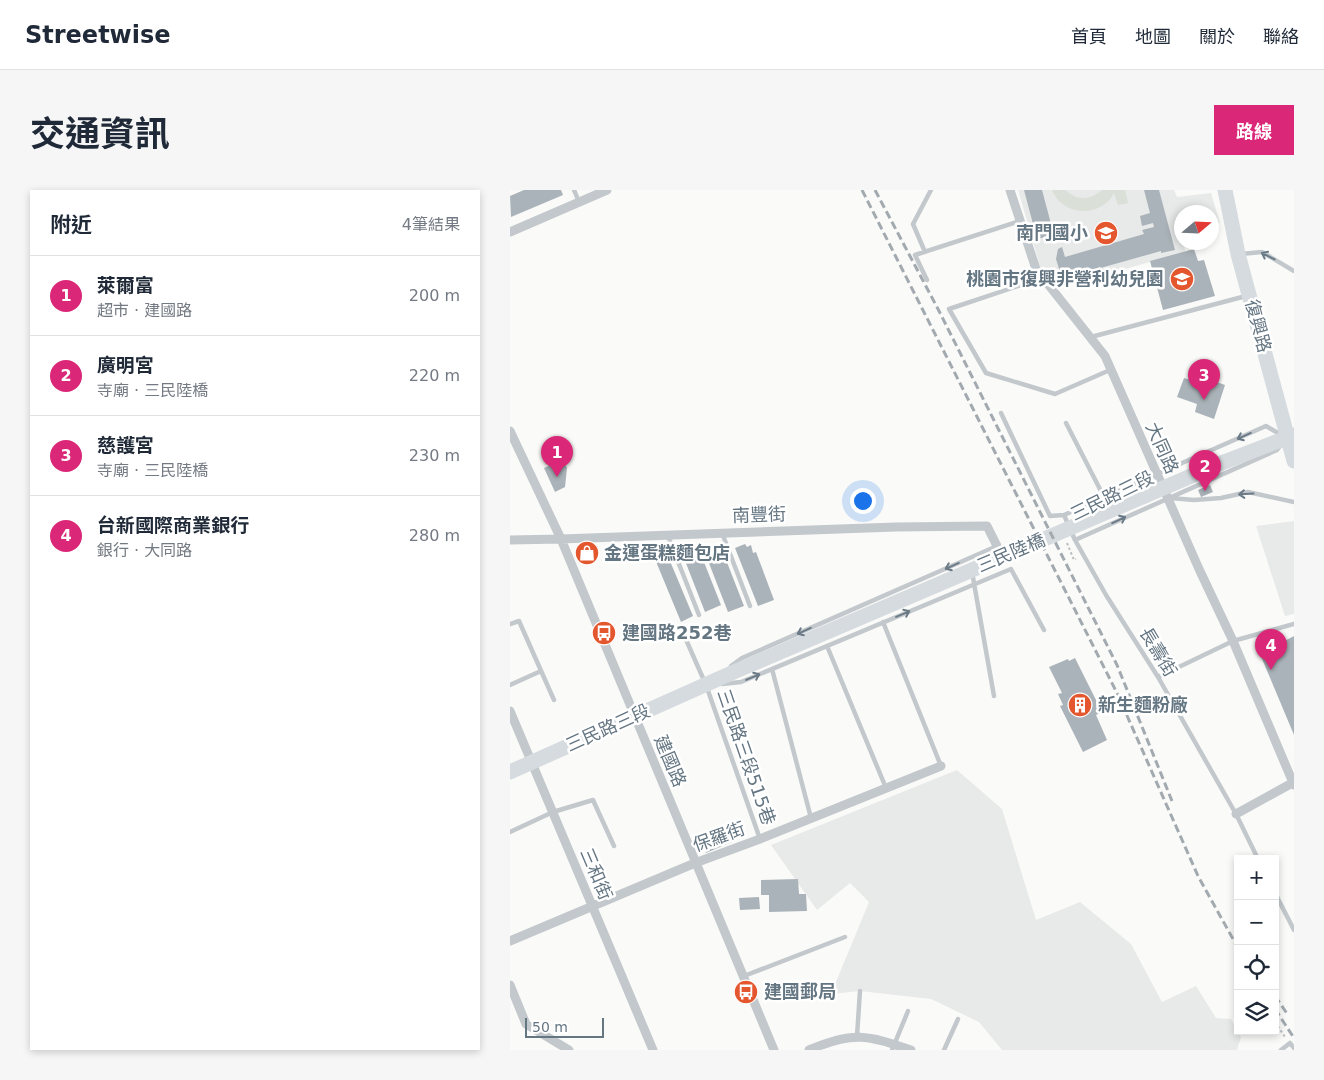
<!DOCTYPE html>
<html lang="zh-TW">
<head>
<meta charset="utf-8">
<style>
  :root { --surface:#fff; --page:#f6f6f7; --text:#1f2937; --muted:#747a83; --line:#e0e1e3; --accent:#db2777 }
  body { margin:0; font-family:"DejaVu Sans","Noto Sans TC",sans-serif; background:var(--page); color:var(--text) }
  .controls { position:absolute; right:15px; bottom:15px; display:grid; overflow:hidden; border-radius:0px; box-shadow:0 2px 8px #0003 }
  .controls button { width:45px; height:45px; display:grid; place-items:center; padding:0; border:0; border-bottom:1px solid var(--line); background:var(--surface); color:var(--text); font:25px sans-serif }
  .compass { position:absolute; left:664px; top:15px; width:45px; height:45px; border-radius:50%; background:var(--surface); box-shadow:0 2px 8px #0003; rotate:71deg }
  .scale { position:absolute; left:15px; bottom:12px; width:79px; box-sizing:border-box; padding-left:5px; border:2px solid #657683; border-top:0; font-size:14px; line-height:18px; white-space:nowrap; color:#657683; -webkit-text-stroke:4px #fff; paint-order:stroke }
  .you { position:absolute; left:352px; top:310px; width:18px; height:18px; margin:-12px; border:4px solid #fff; border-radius:50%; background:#1a73e8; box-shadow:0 0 0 8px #1a73e833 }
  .badge { display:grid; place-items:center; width:32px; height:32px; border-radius:50%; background:var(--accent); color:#fff; font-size:16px; font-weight:700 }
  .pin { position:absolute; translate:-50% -41px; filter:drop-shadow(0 1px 2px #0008) }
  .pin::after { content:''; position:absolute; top:26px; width:18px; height:15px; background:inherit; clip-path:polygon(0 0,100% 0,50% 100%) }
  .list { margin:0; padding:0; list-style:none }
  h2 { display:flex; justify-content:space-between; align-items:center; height:65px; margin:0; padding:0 20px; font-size:21px }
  h2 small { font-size:16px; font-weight:400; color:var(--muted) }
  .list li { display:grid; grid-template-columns:32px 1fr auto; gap:15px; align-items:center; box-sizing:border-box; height:80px; padding:0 20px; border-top:1px solid var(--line) }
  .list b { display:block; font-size:19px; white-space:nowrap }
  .list p { margin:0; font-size:16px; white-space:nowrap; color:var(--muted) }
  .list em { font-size:16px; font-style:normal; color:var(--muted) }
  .icon { flex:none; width:28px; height:28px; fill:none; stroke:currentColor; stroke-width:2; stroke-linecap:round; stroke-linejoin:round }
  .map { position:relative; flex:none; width:784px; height:860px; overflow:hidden; border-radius:0px }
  header { display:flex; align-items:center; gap:30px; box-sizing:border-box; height:70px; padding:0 25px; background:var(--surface); border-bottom:1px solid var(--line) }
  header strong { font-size:24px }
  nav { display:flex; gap:28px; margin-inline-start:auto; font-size:18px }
  .intro { display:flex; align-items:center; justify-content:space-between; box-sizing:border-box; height:120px; padding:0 30px }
  h1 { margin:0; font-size:35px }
  .button { padding:12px 22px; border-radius:0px; background:var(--accent); color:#fff; font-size:18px; font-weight:700 }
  main { display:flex; gap:30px; padding:0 30px }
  aside { flex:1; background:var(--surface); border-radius:0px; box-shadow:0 2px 8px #0003 }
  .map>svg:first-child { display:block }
</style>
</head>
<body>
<header>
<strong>Streetwise</strong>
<nav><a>首頁</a><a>地圖</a><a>關於</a><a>聯絡</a></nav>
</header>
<div class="intro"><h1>交通資訊</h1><a class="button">路線</a></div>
<main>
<aside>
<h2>附近<small>4筆結果</small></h2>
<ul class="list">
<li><span class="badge">1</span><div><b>萊爾富</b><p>超市 · 建國路</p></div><em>200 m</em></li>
<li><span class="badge">2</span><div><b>廣明宮</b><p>寺廟 · 三民陸橋</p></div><em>220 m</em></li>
<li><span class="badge">3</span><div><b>慈護宮</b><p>寺廟 · 三民陸橋</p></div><em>230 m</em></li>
<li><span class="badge">4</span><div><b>台新國際商業銀行</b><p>銀行 · 大同路</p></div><em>280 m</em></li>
</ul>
</aside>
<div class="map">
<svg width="784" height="860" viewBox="0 0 784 860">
  <rect width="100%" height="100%" fill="#fafaf8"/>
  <path fill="#e8e9e9" d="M508,0H664L667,7L701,3L710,33L702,34V22H672V52L674,53L675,62L548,98L530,76Z
    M784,331V424L775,426L746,336Z
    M447,580L492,619L526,730L570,712L621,754L652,812L686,796L706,828L721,829L731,847L727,860H492L469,832L421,809L350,801L321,804L359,712L340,693L307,720L261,655Z"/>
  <path fill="#dadfd7" d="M542,0C546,0 552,0 555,0C558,1 559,4 562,5C572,11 583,8 592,0H615L618,13L608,15L604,3C591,28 553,27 542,0Z"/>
  <path fill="#aab3b9" d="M14,0H51L53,5L1,27L0,6Z
    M514,0H532L544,45L527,49Z
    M634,0H649L665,60L651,63V61L555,88L550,82L546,69L548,59L552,57L555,67L634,44L632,40L644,37L643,33L632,36L630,26L640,23Z
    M684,59L688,71L694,70L705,106L653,120L640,71Z
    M674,188L693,194L695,188L715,195L704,229L685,222L687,214L667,207Z
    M53,270L57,278L55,297L45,302L34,278Z
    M700,295L703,302L691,307L688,300Z
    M152,352L183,426L171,432L140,357Z
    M235,354L237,357L241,355L243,363L246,362L264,410L248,416L225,358Z
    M188,357L211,415L195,422L172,363Z
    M211,357L234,416L218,422L195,363Z
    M784,446V545L750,464Z
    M565,468L592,522L586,525L597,550L573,562L550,516L553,515L548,504L552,503L539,477L558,469L559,471Z
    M217,641L222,652L196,663L191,652Z
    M288,689L289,704H296L297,721L259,722V705H251V690Z
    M249,707L250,719L230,720L229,708Z"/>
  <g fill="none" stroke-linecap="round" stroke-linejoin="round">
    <path stroke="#bbbfc2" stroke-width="2" stroke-dasharray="2.5 2.5" stroke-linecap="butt" d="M557,353L564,370L566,369
      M725,775L728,779
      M765,832L775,847"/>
    <path stroke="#c3c8cc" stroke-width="4.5" d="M64,0L69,12
      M415,62L403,34L421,0
      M731,64L752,62L784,81
      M532,88L439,119L476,183L545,204L600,180
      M417,90L405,65L510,31
      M581,147L736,106
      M491,223L540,326L554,325L756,236L773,246
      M556,233L594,307
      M660,308L684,310L711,308L738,302L784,312
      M554,325L565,350L596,405L648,487L726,624L748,669
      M212,343L240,416
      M158,346L189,425
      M565,350L767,260L770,256
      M462,382L484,506
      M373,432L431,576
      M0,434L9,431L44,510
      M170,436L196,495L250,649
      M317,456L376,598
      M221,476L232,468L487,356
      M262,479L301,628
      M648,487L723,451L784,434
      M212,494L231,492L501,379L534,440
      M0,495L31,481
      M0,642L43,622L83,610L104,656
      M765,703L784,740
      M234,786L335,747
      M347,846L350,801
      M382,860L398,821
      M434,860L448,829
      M771,860L780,853L784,858"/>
    <path stroke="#c3c8cc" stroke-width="9" d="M500,0L526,79L595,166L689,379L723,451L784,595
      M0,42L97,0
      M0,241L51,349L264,860
      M0,350L51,349L386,337L477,336L487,356
      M0,521L143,860
      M726,624L784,592
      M0,751L185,673L250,649L431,576
      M0,795L16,834L59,860
      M299,860C343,841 357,845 401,860"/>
    <path stroke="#d6dbdf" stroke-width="15" d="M715,0L728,64L784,271
      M0,582L226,481L714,272L784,245"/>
    <path stroke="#a2aab0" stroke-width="3" stroke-dasharray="8 4" stroke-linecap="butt" d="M352,0L565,420L607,503L688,686L728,758
      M365,0L428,119L607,475L662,611
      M765,806L778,825
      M765,819L784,848"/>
  </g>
  <defs><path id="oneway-shaft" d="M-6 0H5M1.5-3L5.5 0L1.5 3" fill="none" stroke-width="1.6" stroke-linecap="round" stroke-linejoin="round" transform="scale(1.25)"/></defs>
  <g stroke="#6a7a87">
    <use href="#oneway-shaft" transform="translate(758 66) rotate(-153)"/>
    <use href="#oneway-shaft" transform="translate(734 246) rotate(156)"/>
    <use href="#oneway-shaft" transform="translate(736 304) rotate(177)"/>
    <use href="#oneway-shaft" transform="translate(609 330) rotate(-25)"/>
    <use href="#oneway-shaft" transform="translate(442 376) rotate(156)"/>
    <use href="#oneway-shaft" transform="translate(393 424) rotate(-23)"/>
    <use href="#oneway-shaft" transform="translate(294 441) rotate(156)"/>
    <use href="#oneway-shaft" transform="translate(243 487) rotate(-23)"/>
  </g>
  <defs>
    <g id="school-disc" transform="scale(1.25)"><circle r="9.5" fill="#e4572e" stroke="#fff"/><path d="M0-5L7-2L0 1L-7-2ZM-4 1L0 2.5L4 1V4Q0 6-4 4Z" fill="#fff"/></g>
    <g id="shop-disc" transform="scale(1.25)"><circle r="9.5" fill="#e4572e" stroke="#fff"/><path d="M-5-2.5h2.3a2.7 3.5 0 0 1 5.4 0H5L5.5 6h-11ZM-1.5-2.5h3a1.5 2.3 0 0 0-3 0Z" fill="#fff"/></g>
    <g id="bus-disc" transform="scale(1.25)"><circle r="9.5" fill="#e4572e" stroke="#fff"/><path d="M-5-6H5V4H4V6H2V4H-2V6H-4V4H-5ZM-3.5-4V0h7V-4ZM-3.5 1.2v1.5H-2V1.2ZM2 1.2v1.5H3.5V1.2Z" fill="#fff"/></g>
    <g id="building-disc" transform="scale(1.25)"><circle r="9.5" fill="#e4572e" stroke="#fff"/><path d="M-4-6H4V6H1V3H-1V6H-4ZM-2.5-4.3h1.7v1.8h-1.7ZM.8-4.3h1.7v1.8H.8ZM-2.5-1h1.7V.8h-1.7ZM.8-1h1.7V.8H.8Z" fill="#fff"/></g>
  </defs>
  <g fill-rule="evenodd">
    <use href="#school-disc" x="596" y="43"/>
    <use href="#school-disc" x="672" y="89"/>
    <use href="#shop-disc" x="77" y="363"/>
    <use href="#bus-disc" x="94" y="443"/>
    <use href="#building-disc" x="570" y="515"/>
    <use href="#bus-disc" x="236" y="802"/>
  </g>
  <g text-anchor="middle" stroke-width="5" stroke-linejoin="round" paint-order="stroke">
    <g font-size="18" font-weight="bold" fill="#657683" stroke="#fff" text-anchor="start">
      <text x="578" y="49" text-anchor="end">南門國小</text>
      <text x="654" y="95" text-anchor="end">桃園市復興非營利幼兒園</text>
      <text x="94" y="369">金運蛋糕麵包店</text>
      <text x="112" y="449">建國路252巷</text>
      <text x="588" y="521">新生麵粉廠</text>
      <text x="254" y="808">建國郵局</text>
    </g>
    <g font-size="18" fill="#657683" stroke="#fff">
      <text transform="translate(748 136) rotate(75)" y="6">復興路</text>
      <text transform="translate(652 258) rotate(66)" y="6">大同路</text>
      <text transform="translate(602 306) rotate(-26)" y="6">三民路三段</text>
      <text transform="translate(249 325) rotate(-2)" y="6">南豐街</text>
      <text transform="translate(501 363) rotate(-23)" y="6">三民陸橋</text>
      <text transform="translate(648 462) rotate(59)" y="6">長壽街</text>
      <text transform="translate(98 538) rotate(-24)" y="6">三民路三段</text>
      <text transform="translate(236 567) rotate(71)" y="6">三民路三段515巷</text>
      <text transform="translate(160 571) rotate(67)" y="6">建國路</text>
      <text transform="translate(209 647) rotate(-20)" y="6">保羅街</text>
      <text transform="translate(86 684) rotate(67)" y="6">三和街</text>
    </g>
  </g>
</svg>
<div class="controls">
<button>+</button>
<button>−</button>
<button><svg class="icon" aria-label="locate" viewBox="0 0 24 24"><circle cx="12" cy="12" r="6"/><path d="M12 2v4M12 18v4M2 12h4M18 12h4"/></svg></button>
<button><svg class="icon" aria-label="layers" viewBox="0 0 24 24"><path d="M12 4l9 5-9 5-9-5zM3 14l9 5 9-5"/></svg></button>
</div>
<svg class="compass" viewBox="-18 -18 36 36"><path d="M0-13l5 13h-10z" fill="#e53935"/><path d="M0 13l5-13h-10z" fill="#747a83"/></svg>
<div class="scale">50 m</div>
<div class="you"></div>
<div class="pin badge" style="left:47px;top:287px">1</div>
<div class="pin badge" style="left:695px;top:301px">2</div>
<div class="pin badge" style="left:694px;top:210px">3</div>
<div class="pin badge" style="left:761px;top:480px">4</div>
</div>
</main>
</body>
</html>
